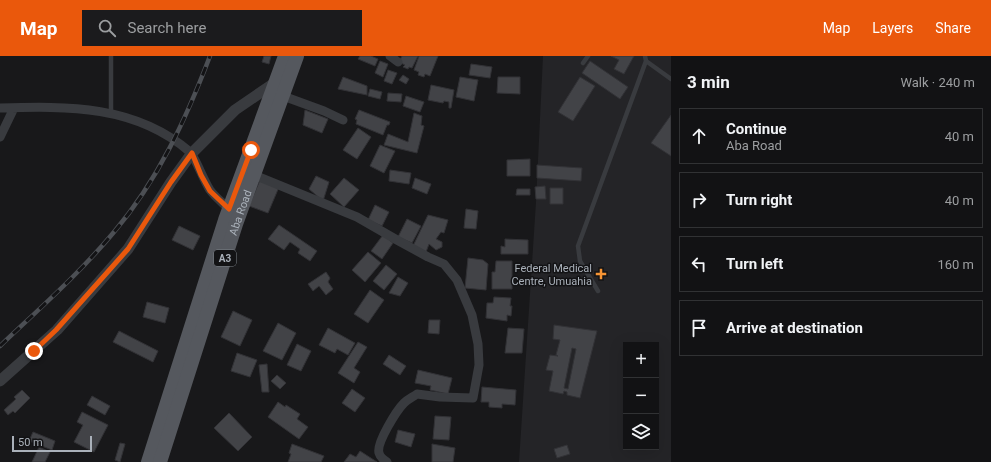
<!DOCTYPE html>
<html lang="en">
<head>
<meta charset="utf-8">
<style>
  :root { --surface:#121214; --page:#1b1b1d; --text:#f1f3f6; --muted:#9c9ea0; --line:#313234; --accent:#ea580c }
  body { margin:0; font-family:Roboto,sans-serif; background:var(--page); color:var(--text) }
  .controls { position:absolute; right:12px; bottom:12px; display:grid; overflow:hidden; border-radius:0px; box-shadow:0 4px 16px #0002 }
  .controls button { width:36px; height:36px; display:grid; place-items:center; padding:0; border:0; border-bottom:1px solid var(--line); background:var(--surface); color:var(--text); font:20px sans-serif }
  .scale { position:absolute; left:12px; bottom:10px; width:80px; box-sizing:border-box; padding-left:4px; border:2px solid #aab1ba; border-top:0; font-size:11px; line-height:14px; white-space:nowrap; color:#aab1ba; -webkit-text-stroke:3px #131315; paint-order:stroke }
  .stop { position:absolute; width:12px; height:12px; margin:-9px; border:3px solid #ea580c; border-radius:50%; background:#fff }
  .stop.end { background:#ea580c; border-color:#fff; box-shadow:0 1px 4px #0008 }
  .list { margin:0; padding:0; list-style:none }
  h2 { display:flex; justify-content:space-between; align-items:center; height:52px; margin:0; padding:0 16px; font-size:17px }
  h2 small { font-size:13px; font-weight:400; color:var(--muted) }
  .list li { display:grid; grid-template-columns:26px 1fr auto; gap:12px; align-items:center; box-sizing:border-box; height:56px; margin:0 8px 8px; padding:0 8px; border:1px solid var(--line); border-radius:0px }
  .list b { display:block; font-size:15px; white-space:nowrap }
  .list p { margin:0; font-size:13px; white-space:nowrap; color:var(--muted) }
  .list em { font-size:13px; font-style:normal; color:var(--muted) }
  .icon { flex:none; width:22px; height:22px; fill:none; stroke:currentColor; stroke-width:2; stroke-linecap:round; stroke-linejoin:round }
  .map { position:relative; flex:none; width:671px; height:406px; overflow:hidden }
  header { display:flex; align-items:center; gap:24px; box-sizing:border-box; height:56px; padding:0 20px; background:var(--accent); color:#fff }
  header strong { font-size:19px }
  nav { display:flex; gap:22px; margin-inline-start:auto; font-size:14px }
  .search { width:280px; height:36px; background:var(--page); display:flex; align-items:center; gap:10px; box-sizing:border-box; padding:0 14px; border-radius:0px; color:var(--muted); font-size:15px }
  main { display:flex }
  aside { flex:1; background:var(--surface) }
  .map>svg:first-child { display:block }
</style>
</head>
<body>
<header>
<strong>Map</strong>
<div class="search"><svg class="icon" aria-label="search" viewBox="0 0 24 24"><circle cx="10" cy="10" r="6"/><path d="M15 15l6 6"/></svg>Search here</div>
<nav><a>Map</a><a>Layers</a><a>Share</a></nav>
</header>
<main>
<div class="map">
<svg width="671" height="406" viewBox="0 0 671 406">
  <rect width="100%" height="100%" fill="#18181a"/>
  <path fill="#242427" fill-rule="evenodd" d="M543,0H671V406H519L536,146ZM626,289H656V391H626Z"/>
  <path fill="#424347" stroke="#323236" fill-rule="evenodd" d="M264,0H271L269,8L262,6Z
    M360,0H371L378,3L375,10L358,3Z
    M402,0H418L412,12L409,11L408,13L403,11L405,9L399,6Z
    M419,0H438L430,20L425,18L424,21L418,19L419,16L414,14Z
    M611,0H634L624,18L614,13L619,4Z
    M380,5L388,8L383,21L375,17Z
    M590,5L628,31L620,43L582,17Z
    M471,8L492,11L490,22L469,19Z
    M388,14L397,17L392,28L384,25Z
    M403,19L409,23L406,28L399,24Z
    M343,21L367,30V39L338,33Z
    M460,21L478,24L474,45L456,41Z
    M498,21H520V38L497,37Z
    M580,21L595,30L573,65L558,56Z
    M431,29L454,34L451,52H449V46L444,45L443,47L428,44Z
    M370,33L382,36L380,43L368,40Z
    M388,37L402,38L401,46L387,45Z
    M406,40L424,46L420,56L403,50Z
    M305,54L328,63L322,77L303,69Z
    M359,54L390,66L389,69H387L383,79L356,68L357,64L355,63Z
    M414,57L422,60L421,69L424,70L417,97L384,89L388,78L408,86Z
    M671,59V100L651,87Z
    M358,72L371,81L357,103L343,94Z
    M380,89L395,95L384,117L370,110Z
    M530,103V120H507V104Z
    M537,109L582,112L581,125L537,122Z
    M390,114L411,117L409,128L389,125Z
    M316,120L329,126L323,145L309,133Z
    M344,122L359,134L344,151L330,138Z
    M415,122L431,128L427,138L412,132Z
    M260,124L279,131L268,157L249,150Z
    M545,130L546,143H536L535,131Z
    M550,132H563V148H550Z
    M517,133H530V139H516Z
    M375,149L389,156L382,170L368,164Z
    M466,153L478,155L476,173L464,172Z
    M428,159L448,164L444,177L441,176L436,183L442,186V191L436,194L429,188L426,196L413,190Z
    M407,163L421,170L412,187L398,181Z
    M279,169L317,195L310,205L298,197L300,193L290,186L284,194L268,183Z
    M179,170L200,180L193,194L172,184Z
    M383,179L393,187L382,203L371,195Z
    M505,183L528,184V198H501V190L505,191Z
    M368,196L381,207L365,226L352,214Z
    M468,202L483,204L488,208L486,234L465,232Z
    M496,205H512V233H492V216H495Z
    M386,209L397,218L384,234L373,225Z
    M326,216L330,222L328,226L333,233L326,239L319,230L313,235L308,228Z
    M398,221L408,227L400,240L389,237Z
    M370,234L384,244L368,267L354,258Z
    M494,241L511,242L510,250H512L511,260L507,259V265L486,262L487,247H493Z
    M147,246L169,252L165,267L143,261Z
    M233,255L252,264L240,290L221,281Z
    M429,264H440L439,278L428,277Z
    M278,267L296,277L282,304L263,295Z
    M554,269L597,275L580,342L567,339V336L564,335L563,338L549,335L553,315L546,314L550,299L558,300L556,299L560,284L553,283ZM572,292L576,293L568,333L564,332Z
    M328,272L355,287L348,299L337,293L335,297L319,289Z
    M508,272L524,273L522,297H505Z
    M119,275L158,295L153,306L113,286Z
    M358,286L367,291L354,312L360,316L354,327L338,317Z
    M297,288L311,295L301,315L287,309Z
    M237,297L257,304L250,321L231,315Z
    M389,299L406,310L400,319L383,308Z
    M267,308L269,336H262L259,309Z
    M418,314L452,322L448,338L430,334L431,330L415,327Z
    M277,319L286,327L280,333L271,325Z
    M482,331L516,334L515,349L502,348V352L489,351V346H481Z
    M352,333L365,342L355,356L342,347Z
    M22,334L30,342L15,357L13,355L8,359L4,354L16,343L14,341Z
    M92,340L110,350L105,359L87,349Z
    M278,346L285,351L286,349L300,358L297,363L308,371L299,383L268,361Z
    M82,356L108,369L94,396L74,386L83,369L77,366Z
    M229,357L252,381L238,395L214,372Z
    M435,360L451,361L449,384L433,383Z
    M398,374L415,378L411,391L395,386Z
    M33,376L55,385L52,394L29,385Z
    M120,387L125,388L120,406L115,404Z
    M292,388L324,400L321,406H288L291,398L289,397Z
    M432,388L455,392L453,406H432Z
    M567,389L570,398L557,402L554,393Z
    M39,391L50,396L45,406H32Z
    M360,395L377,406H344L350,398L356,401Z"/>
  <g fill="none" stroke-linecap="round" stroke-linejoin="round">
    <path stroke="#393b3f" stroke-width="4.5" d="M111,0V58
      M646,5L671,23
      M583,7L588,0
      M598,235L580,205L578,190L646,5L645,0"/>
    <path stroke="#393b3f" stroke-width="9" d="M390,0L398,6
      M283,40L324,55L343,64
      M0,52C68,50 136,49 190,96C195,101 204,125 210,134C215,141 223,147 229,153
      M0,81L14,52
      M254,119L357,161L397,184L428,201L444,208L457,224L472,259L478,288L479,309L473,342L440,341L417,338C413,341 408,343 404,347C397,354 376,387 379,397C380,401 384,404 387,406"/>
    <path stroke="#393b3f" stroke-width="11" d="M0,325L57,274L128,193L171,126L192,97L235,54L276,26"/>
    <g stroke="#55585e" stroke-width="14">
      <path d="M148,406L225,164L285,0"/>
      <path id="s1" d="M160,406L236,168L297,0"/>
    </g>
    <g stroke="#4c4f54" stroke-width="4.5">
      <path id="rail" d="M0,290C39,253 80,217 114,176C158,124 186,63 210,0"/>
    </g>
    <use href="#rail" stroke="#131315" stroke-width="3" stroke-dasharray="9" stroke-linecap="butt"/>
  </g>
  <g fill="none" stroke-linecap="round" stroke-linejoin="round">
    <path stroke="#ea580c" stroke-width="5" d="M34,295L56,274L128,193L171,126L192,97L201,119L210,135L229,153L251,94"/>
  </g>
  <path fill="#f69434" stroke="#131315" stroke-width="1.5" d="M599 212h4v4h4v4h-4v4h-4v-4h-4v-4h4z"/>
  <g text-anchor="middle" stroke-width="3" stroke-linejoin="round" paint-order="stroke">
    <rect fill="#131315" stroke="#7d8288" stroke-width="1" x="214" y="194" width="22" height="16" rx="3"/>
    <g font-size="10" font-weight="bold" fill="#aab1ba">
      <text x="225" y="206">A3</text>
    </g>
    <g font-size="11" fill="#aab1ba" stroke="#131315">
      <text dy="4" stroke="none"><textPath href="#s1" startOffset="262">Aba Road</textPath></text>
    </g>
    <g font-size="11" fill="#aab1ba" stroke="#131315" text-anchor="end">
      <text x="592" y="216">Federal Medical<tspan x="592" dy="13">Centre, Umuahia</tspan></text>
    </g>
  </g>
</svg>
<div class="controls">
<button>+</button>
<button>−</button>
<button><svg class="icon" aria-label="layers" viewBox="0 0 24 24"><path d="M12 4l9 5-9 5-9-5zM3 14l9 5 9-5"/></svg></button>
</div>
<div class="scale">50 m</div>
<div class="stop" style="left:251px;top:94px"></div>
<div class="stop end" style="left:34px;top:295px"></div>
</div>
<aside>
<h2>3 min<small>Walk · 240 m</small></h2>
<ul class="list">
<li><svg class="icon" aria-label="ahead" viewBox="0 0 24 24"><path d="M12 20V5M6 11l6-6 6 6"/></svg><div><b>Continue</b><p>Aba Road</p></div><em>40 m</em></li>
<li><svg class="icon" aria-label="right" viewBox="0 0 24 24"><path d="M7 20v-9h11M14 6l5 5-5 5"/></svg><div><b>Turn right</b></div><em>40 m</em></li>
<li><svg class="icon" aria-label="left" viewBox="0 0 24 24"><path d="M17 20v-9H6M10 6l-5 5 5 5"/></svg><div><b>Turn left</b></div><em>160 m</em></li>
<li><svg class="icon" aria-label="arrive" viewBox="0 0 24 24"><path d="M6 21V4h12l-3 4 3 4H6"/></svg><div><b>Arrive at destination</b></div></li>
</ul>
</aside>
</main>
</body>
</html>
